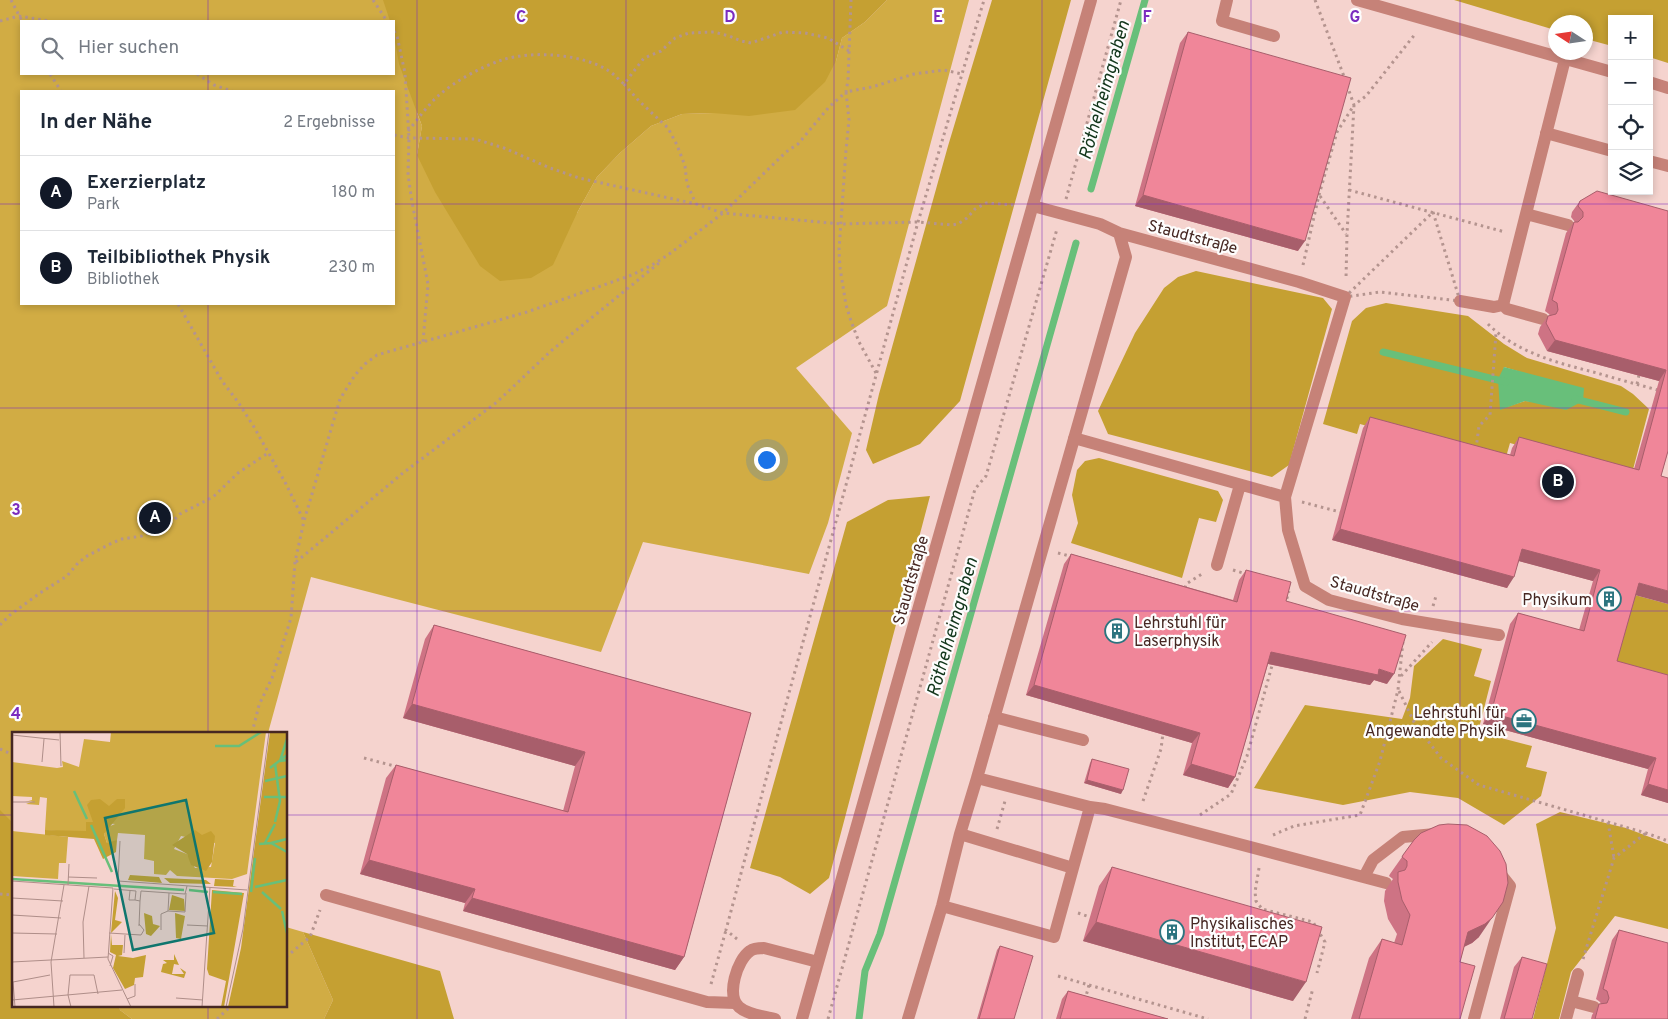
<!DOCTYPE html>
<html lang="de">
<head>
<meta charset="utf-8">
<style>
  :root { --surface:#fff; --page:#f6f6f7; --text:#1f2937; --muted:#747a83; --line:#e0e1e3; --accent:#111827 }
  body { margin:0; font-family:Overpass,sans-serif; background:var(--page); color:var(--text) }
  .controls { position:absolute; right:15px; top:15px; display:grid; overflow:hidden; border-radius:0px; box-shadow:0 2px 8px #0003 }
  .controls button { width:45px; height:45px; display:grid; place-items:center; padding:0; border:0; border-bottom:1px solid var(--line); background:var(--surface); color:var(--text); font:25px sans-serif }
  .compass { position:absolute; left:1548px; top:15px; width:45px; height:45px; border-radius:50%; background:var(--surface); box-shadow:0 2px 8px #0003; rotate:282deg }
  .you { position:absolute; left:766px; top:459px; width:18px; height:18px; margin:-12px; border:4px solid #fff; border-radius:50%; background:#1a73e8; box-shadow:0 0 0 8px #1a73e833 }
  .badge { display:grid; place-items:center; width:32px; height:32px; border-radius:50%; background:var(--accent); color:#fff; font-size:16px; font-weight:700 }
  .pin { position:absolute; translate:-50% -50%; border:2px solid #fff; box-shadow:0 1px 5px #0006 }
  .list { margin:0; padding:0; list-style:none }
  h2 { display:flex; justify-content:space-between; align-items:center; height:65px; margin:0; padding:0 20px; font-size:21px }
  h2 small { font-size:16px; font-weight:400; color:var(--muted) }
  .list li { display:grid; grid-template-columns:32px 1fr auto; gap:15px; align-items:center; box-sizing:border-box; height:75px; padding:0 20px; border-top:1px solid var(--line) }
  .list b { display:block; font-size:19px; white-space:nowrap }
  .list p { margin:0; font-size:16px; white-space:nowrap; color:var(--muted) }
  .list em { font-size:16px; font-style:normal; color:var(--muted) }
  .icon { flex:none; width:28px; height:28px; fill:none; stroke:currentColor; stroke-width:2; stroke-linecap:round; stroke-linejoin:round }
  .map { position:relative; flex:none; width:1668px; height:1019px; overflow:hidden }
  .search { position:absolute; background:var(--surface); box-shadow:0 2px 8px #0003; left:20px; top:20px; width:375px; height:55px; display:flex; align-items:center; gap:12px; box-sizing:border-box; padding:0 18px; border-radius:0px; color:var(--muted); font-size:19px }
  .panel { position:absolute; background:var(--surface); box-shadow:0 2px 8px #0003; left:20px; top:90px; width:375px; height:215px; border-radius:0px }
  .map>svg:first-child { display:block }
</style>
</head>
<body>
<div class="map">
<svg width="1668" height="1019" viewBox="0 0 1668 1019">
  <rect width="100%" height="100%" fill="#f5d3ce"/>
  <path fill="#d1ac44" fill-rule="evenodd" d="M0,0H446L417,113L422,126L417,155L577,213L597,177L620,153L651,126L682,114L713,113L836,61L842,38L865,22L887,0H969L887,306L796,368L852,433L828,523L809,574L643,542L601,652L311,577L268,733H14V902L0,905ZM21,21H394V74H21ZM21,91H394V304H21Z
    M286,927L303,932L333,1000L324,1019H132L120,1010L119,1005H286Z"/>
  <path fill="#c5a032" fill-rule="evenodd" d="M383,0H887L865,22L842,38L836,61L825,82L795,110L749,116L713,113L682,114L651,126L620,153L597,177L577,213L553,265L531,278L500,281L480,266L435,192L417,155L422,126L399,64L394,36V21H390Z
    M992,0H1071L960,401L920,444L873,464L866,450L879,394L948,146Z
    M1454,0H1668V63L1649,57V19H1612V46L1586,39V22H1556L1555,30Z
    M1196,271L1323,298L1332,309L1289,465L1272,477L1108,434L1098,411L1135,333L1164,288L1178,277Z
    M1386,303L1468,316L1504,344L1527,358L1621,386L1633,394L1649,409L1631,477L1510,443L1504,464L1360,424L1357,434L1323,424L1352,321L1366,308ZM1504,367L1540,378L1537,402L1525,401L1500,409Z
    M1099,458L1218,491L1223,500L1216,522L1199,518L1182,578L1071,543L1078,523L1072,495L1077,470L1085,461Z
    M930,496L829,878L810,894L780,877L750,868L847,522L888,500Z
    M1631,594L1668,604V688L1610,672Z
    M1443,639L1482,649L1474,676L1491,681L1478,732L1532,746L1526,767L1547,772L1541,796L1504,825L1458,798L1410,792L1343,805L1254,788L1305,705L1402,719L1410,698L1414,666Z
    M0,810L14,824V1005H119L120,1010L132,1019H0Z
    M1560,812L1626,828L1668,844V929L1615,916L1571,972L1559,1019H1533L1556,928L1536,824Z
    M303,932L440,971L454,1019H324L333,1000Z"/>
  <path fill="#68bf7a" d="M1504,367L1584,388L1583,401L1566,410L1525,401L1500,410L1498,379Z"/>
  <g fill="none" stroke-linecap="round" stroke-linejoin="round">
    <path stroke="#68bf7a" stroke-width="7" d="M1091,189L1145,0
      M1383,352L1506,382
      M1575,399L1626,412
      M859,1019L865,971L880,934L1076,243"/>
    <path stroke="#b4948f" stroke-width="3" stroke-dasharray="2.5 4" stroke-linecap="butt" d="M11,0L22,21
      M373,0L387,21
      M1315,0L1345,79
      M0,21L19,16L49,21
      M394,31L397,36L405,73L409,138L408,175L412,202L428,284L423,342
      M50,74L61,91
      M197,74L214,85L232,91
      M624,84L639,101L668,128L677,145L685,166L687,184L696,204
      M1347,85L1354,105L1366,96L1416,33
      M408,131C418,119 427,106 438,96C455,81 481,67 502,60C532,50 583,54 609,71C615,75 619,80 624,84L644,58L661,51L675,38L689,33L714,32L729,36L741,41L751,43L783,32L805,33L828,38L849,51
      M394,135L409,138L475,139L504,148L550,168L579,178L696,204L723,213L841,224L918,222L952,225L958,224L967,218L975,209L986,203L1015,205
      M1349,190L1505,232
      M1320,196L1346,234
      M1066,199L1121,0
      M1433,212L1460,301L1380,292L1345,297Z
      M1303,265L1319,195L1337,132L1354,105L1347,234L1346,279
      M178,304L222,381L238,402L254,427L286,484L304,521
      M1488,324C1517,353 1558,363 1597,373C1620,380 1644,386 1668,393
      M876,373L859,342L851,321L846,305L840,268L839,250L846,150L849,120L846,92L872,87L914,74L944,70L962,74
      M1637,384L1639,375
      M1476,449L1479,426L1490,415L1496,333
      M1302,502L1340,512
      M1058,553L1073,557
      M296,562L403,473L497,402L552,350L659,263
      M1233,570L1246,574
      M1185,588L1186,584L1202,574
      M1285,605L1289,591
      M1433,606L1436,596
      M0,625L10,615L40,593L67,576L78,563L87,556L112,543L122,539L142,536L172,522L180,514L213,497L238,473L268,453
      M1401,676L1432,642
      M1399,691L1415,724L1441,758L1479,785L1646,833L1668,841
      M252,733L259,705L272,678L291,618L295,562L304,521L340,399L355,375L365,364L377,355L384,353L527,312L632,275L652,265L668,255L723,213L786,152L798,144L829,107L846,92L848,80L851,0
      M0,749L14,755
      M364,758L398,767
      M1143,801L1161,749L1163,733
      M1200,815L1231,794L1247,756L1273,662
      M1608,822L1614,858
      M997,829L1005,801
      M1273,835L1294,826L1360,815L1380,761L1398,690L1403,641
      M1259,868L1255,892L1256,901L1262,909L1313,922L1325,942L1317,973
      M0,894L14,895
      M1078,913L1090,917
      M737,939L726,930L783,715L918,222L984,0
      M286,957L310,937L320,910
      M1583,959L1614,858L1646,833
      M1058,976L1089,985L1085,1000
      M711,984L726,930
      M1089,985L1208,1019
      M217,1019L232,1005
      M828,1019L975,489L986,476L1057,229
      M1305,1019L1313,988"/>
    <path stroke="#c68278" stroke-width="12" d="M1227,0L1222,21L1274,36
      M1546,133L1612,151
      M1649,161L1668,166
      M1033,206L1100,224L1119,233L1126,257L977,778L1090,807L1073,868
      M1526,214L1568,225
      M1119,233L1299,282L1345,297L1285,497L1288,530L1305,586L1329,600L1402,619L1499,635
      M1460,301L1494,307L1503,305
      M1503,305L1565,59
      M1503,305L1507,309L1543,319
      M1074,438L1285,497
      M1217,565L1240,485
      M994,717L1083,740
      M1090,807L1105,809L1182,829L1386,883
      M960,834L977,778
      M1364,877L1373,860L1403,837L1435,834
      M326,895L707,1002L735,1003
      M1571,1001L1594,1007
      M908,1019L942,906L960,834L1073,868L1054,937L942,906
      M1474,1019L1510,886L1498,871
      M1566,1019L1578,974"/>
    <path stroke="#c68278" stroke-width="12" d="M1357,0L1612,72
      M1649,82L1668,88
      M775,1019C764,1016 748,1015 739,1007C726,995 737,960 750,951C754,948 759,948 764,948L818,962
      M802,1019L1091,0"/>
  </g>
  <path fill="#ce7384" d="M1188,32L1298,251L1135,206L1180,43Z
    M1580,201L1668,211V451L1661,476L1636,595L1617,661L1668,675V803L1641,795L1648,769L1483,724L1510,624L1518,613L1579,630L1593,581L1519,561L1507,588L1332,540L1363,428L1370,417L1510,455L1512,448L1519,437L1634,469L1659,381L1547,351L1538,334L1540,327L1548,316H1550L1549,314L1545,311L1566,233L1574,222H1575L1571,217L1572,212Z
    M1071,554L1233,600L1239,580L1246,570L1387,684L1374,680L1370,685L1268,664L1235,777L1228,788L1183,775L1192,743L1026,695L1064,564Z
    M434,625L751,713L684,957L675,970L463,911L465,903L360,874L386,778L396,765L563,811L575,766L403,718L425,639Z
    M1092,759L1121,794L1084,783L1090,763Z
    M1414,840L1479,937L1472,943L1464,947L1460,962V1019H1351L1369,958L1382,939L1394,943L1397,934L1388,919L1384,901L1385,891L1393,879L1389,876L1390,874Z
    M1112,867L1293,1001L1083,941L1099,886Z
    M1619,930L1668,1019H1591L1592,1015L1599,1004H1601L1600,1002L1596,999L1612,940Z
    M1000,946L1014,1019H977L997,950Z
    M1522,957L1532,1019H1500L1514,967Z
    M1068,991L1168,1019H1056L1062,999Z"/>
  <path fill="#a85e6b" d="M1143,195L1305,241L1298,251L1135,206Z
    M1555,340L1666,370L1659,381L1547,351Z
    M1340,529L1514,577L1507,588L1332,540Z
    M1522,549L1600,570L1593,581L1515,560Z
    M1639,583L1668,591V604L1631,594Z
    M1271,652L1379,669L1394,674L1387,684L1374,680L1370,685L1264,663Z
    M1034,685L1200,733L1192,743L1026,695Z
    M412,704L585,752L575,766L403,718Z
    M1491,713L1656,758L1648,769L1483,724Z
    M1191,764L1235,777L1228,788L1183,775Z
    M1087,780L1123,790L1121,794L1084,783Z
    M1648,784L1668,790V803L1641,795Z
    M369,860L475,889L465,903L360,874Z
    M472,898L684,957L675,970L463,911Z
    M1492,918L1479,937L1472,943L1455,951L1468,932Z
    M1096,922L1306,982L1293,1001L1083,941Z"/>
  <path fill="#f08699" stroke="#a85e6b" d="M1188,32L1351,78L1305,241L1143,195Z
    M1597,191L1668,211V451L1661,476L1668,478V591L1639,583L1617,661L1668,675V790L1648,784L1656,758L1491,713L1518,613L1584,631L1600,570L1522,549L1514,577L1340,529L1370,417L1514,456L1519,437L1639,470L1666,370L1555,340L1546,323L1548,316L1556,314L1558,310L1557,303L1552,300L1574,222H1578L1583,217V212L1578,206L1580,201Z
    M1071,554L1237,602L1246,570L1291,582L1286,601L1406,635L1394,674L1379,669L1378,675L1271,652L1235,777L1191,764L1200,733L1034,685Z
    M434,625L751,713L684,957L472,898L475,889L369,860L396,765L568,812L585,752L412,704Z
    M1092,759L1129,769L1123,790L1087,780Z
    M1448,824L1467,825L1487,836L1500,851L1506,864L1508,883L1503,902L1492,918L1485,924L1468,932L1460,962L1475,966L1460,1019H1359L1382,939L1402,945L1410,915L1402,900L1398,882V872L1405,870L1407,866V861L1402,857L1403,855L1414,840L1421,833L1439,825Z
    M1112,867L1322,927L1306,982L1096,922Z
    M1619,930L1668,943V1019H1595L1599,1004L1607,1003L1609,998L1607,991L1603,989Z
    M1000,946L1033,956L1014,1019H979Z
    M1522,957L1547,964L1532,1019H1504Z
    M1068,991L1168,1019H1060Z"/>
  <path fill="none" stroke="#7b2cbf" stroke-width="1" stroke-opacity="0.55" d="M208,0V21M417,0V1019M626,0V1019M834,0V1019M1042,0V1019M1251,0V1019M1460,0V1019M208,74V91M0,204H21M394,204H1668M208,304V733M0,408H1668M0,611H1668M0,815H14M286,815H1668M208,1005V1019"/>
  <defs>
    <g id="building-ring" transform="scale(1.25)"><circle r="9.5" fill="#fdfdfd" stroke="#2c747f" stroke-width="1.5"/><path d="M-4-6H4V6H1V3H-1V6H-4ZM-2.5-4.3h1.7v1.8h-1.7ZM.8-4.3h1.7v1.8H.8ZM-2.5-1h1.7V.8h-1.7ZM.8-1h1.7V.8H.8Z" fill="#2c747f"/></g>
    <g id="office-ring" transform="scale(1.25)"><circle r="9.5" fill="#fdfdfd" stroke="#2c747f" stroke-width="1.5"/><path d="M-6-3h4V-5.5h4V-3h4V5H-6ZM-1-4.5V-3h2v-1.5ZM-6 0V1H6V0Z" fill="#2c747f"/></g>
  </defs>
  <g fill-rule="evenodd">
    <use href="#building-ring" x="1609" y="599"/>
    <use href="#building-ring" x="1117" y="631"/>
    <use href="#office-ring" x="1524" y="721"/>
    <use href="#building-ring" x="1172" y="932"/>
  </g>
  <g text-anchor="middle" stroke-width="4.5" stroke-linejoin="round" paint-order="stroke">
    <g font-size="16" fill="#462722" stroke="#fdfdfd">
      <text transform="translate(1193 236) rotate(15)" y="6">Staudtstraße</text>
      <text transform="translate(910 580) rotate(-74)" y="6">Staudtstraße</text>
      <text transform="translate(1375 593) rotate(16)" y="6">Staudtstraße</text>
    </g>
    <g font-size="16" fill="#462722" stroke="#fdfdfd" text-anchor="end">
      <text x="1592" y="605">Physikum</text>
      <text x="1134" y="628" text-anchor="start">Lehrstuhl für<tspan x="1134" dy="18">Laserphysik</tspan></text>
      <text x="1506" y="718">Lehrstuhl für<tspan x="1506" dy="18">Angewandte Physik</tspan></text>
      <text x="1190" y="929" text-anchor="start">Physikalisches<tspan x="1190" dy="18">Institut, ECAP</tspan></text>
    </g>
    <g font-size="18" font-style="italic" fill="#11351a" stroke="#fdfdfd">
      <text transform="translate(1104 90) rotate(-74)" y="6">Röthelheimgraben</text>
      <text transform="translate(952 627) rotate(-74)" y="6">Röthelheimgraben</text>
    </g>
  </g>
  <g transform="translate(12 732)">
    <rect width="275" height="275" fill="#f5d3ce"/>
    <path d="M99,0H254L235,142L220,147L165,144L158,138L154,143L142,142V129L132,127L133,103L106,101L105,108L100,112L95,111L92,102L96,95L103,92L81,90L74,99L67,101L33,98L35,66L28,65L27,73L14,72L21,69L13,70L20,68V65L0,64V30L45,36L51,35L50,29L67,35L72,7L98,10ZM169,104L203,111L199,135L183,136L175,122L162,117ZM0,99L56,105L54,131H47L46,147L0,144Z" fill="#d1ac44" fill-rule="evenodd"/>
    <path d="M258,0H275V275H216L229,216ZM88,67L97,74L105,67H113V76L92,102L95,111L105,108L104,120L91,127L82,107L33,103V98L74,99V90H81L75,73L79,68ZM183,98L190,103L199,99L203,104L200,130L194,139L179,133L175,122L160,113ZM118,143L147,145L150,151L116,148ZM152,146L194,148L199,152L158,151ZM203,147L222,148L221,154L225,155L202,154ZM200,158L232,161L212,275H209L214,249L197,243L195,237ZM103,159L106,166L103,188L110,190L99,201ZM160,163L172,167L173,179L157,178ZM132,181L140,184L141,192L148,194L139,204L134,202ZM163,181L173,184L169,207L164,206ZM99,202L100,213H111L110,223L106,224L121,226L134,223L131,245L123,246L122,253L113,257L101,236L104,223L98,220ZM162,222L167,233L162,232L160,242H172L168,236L174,240L172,246L149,240L151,232L155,231L151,228H162Z" fill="#c5a032"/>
    <path fill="none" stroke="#68bf7a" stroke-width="2.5" d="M275,7L268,29L275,28M203,14H227L249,0M263,32L268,69L263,90M258,36L275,23M253,49L275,44M62,59L75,87M252,65H275M79,93L100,140M253,111L263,92M259,111L275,107M247,112L259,111L275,120M0,147L172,158M243,155L275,148M177,158L196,160M201,160L230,162M239,160L243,126M250,160L269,177M270,179L275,201"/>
    <path fill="none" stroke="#af8e89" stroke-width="1" d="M48,0L49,34M0,3L47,8M30,30L32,7M0,70H23M108,109L106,149L235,158M56,145L85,146M0,149L101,156L96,227L119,275M56,153L57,132M102,157L124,159L123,168H117L118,159M0,166L51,169M123,168L128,169L129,159L173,162L175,154M156,179L157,161M0,183L49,186M175,193L196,194M127,194L128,169M149,198V182L156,179L173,180L174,161M0,201L45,202M97,201L129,203L132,198L127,192M96,221L101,224L98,234M112,221L113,203M72,226L71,190L77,154M0,230L96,225M164,266L191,268M115,267L123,264V252M0,268L110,258M3,275L1,250L38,243M42,275L39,230L52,153M59,275L56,263L58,243H82L86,262M190,275L198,155M214,275L231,197L257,0"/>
    <path fill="#0f766e" fill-opacity="0.15" stroke="#0f766e" stroke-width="2.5" d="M174,68L202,201L121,218L93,86Z"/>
    <rect width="275" height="275" fill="none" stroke="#462722" stroke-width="2.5"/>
  </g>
  <g font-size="16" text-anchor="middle" font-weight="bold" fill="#7b2cbf" stroke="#fdfdfd" stroke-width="4.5" stroke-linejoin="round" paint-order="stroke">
    <text x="521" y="22">C</text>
    <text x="730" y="22">D</text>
    <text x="938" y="22">E</text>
    <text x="1147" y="22">F</text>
    <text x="1355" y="22">G</text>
    <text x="16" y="515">3</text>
    <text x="16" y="719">4</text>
  </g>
</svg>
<div class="controls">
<button>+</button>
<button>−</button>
<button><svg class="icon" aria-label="locate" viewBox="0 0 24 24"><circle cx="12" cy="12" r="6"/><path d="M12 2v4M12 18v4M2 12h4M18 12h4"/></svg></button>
<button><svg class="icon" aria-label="layers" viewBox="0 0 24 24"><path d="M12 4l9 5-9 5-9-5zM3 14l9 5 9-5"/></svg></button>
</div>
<svg class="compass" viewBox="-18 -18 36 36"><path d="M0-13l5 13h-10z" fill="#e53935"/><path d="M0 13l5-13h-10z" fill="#747a83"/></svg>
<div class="you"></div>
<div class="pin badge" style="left:155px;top:518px">A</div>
<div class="pin badge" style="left:1558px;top:482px">B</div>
<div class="search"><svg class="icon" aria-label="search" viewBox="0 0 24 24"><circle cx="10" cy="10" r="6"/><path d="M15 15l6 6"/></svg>Hier suchen</div>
<section class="panel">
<h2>In der Nähe<small>2 Ergebnisse</small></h2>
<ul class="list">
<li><span class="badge">A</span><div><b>Exerzierplatz</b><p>Park</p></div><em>180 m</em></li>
<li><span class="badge">B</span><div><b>Teilbibliothek Physik</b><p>Bibliothek</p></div><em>230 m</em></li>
</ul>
</section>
</div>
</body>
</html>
